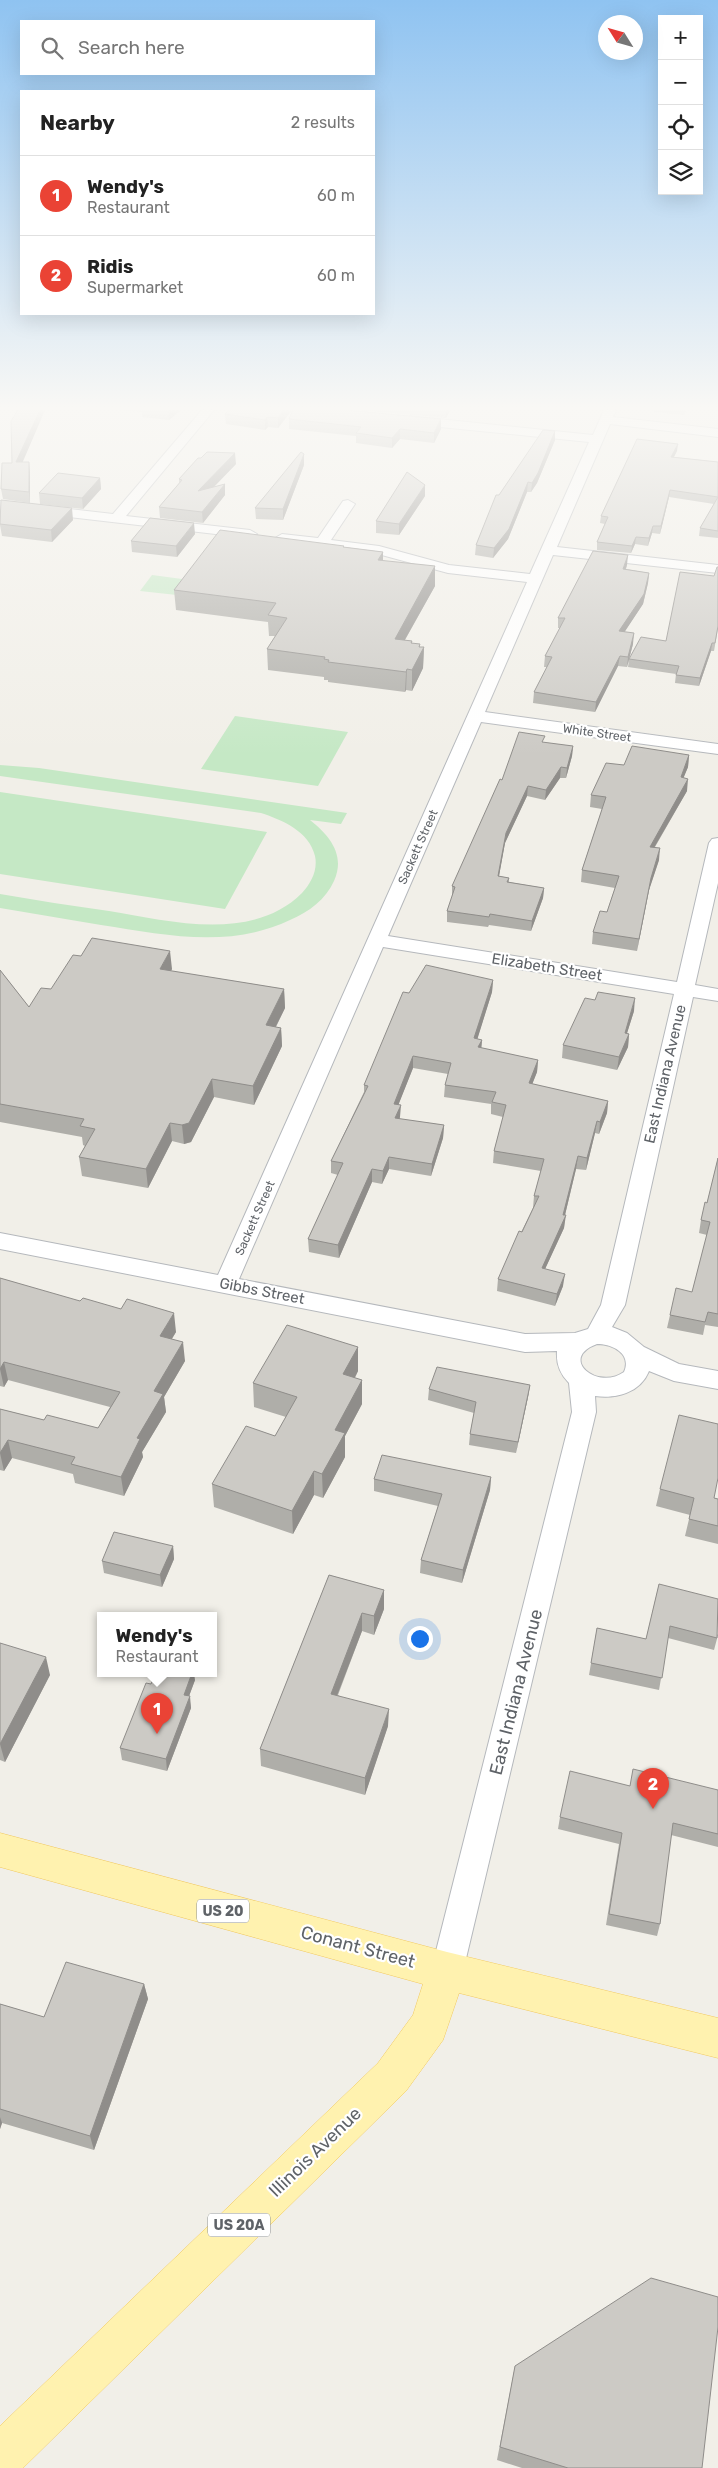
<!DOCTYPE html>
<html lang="en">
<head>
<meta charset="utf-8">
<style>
  :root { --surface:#fff; --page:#f6f6f6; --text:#222; --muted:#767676; --line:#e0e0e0; --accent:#ea4335 }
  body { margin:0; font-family:Rubik,sans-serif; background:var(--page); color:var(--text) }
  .controls { position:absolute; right:15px; top:15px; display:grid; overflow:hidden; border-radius:0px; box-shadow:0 5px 20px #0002 }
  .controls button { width:45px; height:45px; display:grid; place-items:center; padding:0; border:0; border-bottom:1px solid var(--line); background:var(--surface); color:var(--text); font:25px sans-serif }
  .compass { position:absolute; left:598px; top:15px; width:45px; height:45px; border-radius:50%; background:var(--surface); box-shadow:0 5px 20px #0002; rotate:307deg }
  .you { position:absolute; left:419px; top:1638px; width:18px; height:18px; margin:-12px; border:4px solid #fff; border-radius:50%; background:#1a73e8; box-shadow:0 0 0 8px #1a73e833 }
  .badge { display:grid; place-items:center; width:32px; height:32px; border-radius:50%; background:var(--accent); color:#fff; font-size:16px; font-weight:700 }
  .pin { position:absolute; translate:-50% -41px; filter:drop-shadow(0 1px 2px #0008) }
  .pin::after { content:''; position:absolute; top:26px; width:18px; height:15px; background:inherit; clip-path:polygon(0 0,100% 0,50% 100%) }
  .popup { position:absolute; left:97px; top:1612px; width:120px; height:65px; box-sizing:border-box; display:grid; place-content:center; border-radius:0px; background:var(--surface); filter:drop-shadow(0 1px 4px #0005); font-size:16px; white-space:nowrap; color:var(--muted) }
  .popup b { font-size:19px; color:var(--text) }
  .popup::after { content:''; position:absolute; left:50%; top:100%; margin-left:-10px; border:10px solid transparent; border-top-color:var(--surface) }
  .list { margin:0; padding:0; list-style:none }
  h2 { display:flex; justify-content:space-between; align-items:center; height:65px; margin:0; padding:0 20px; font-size:21px }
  h2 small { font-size:16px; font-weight:400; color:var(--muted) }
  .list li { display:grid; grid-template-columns:32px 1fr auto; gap:15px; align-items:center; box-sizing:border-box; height:80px; padding:0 20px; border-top:1px solid var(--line) }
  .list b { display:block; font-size:19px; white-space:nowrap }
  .list p { margin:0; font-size:16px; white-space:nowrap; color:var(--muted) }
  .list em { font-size:16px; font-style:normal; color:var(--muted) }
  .icon { flex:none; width:28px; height:28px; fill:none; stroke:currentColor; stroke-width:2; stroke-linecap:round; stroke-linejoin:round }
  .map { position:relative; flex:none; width:718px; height:2468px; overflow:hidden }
  .search { position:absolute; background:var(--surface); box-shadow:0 5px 20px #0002; left:20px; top:20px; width:355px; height:55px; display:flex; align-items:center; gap:12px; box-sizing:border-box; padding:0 18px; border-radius:0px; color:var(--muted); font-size:19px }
  .panel { position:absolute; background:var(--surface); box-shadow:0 5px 20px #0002; left:20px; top:90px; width:355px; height:225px; border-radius:0px }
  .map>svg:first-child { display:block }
</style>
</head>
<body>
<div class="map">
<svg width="718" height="2468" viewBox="0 0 718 2468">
  <rect width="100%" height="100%" fill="#f1efe8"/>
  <path fill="#c5e8c5" d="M152,575L197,581L186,596L140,591Z
    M235,716L348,732L318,786L201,769Z
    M0,765L39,768L347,813L341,824L310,820C329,835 346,855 334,881C326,899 309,912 290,920C229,949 165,935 101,925C67,919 34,914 0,908V894C36,900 72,906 109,911C169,921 252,943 302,893C311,883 318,870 315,856C309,831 282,820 261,813L0,776Z
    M0,792L267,832L225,909L0,874Z"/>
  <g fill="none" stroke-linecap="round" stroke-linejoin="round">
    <g stroke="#b5b8bc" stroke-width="2">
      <path id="street" d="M202,410H214L126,516L250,530L257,534L255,537L250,538L0,509V501L113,514Z
        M604,410H616L613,417L718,429V437L610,424L557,547L718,565V573L553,555L485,712L718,744V754L481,722L388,936L677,982L709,843L712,839L718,838V883L695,985L718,989V1001L693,997L625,1305L612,1327L627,1333L644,1347L679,1364L718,1371V1389L674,1381L649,1371C640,1393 616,1399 595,1396L596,1412L463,1971L458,1982L447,1987L436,1982L431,1971L572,1412L569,1383C560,1374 556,1364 557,1351L525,1352L0,1249V1233L218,1275L527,582L448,573L378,554L282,542L275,538L282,534L318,538L343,501L348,500L355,504L331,540L379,546L449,565L530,574L589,442L410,424L404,420L410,416L593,435ZM383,947L674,994L601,1305L588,1329L575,1333L525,1334L239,1279ZM597,1344C613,1344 632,1354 624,1372C597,1391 558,1358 597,1344Z"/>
    </g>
    <g stroke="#f2c960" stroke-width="1">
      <path id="primary" d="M0,1833L447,1952L718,2018V2058L459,1993L443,2040L406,2091L23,2468H0V2426L378,2063L413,2015L423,1984L0,1867Z"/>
    </g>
    <use href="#street" fill="#fff" fill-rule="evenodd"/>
    <use href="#primary" fill="#fff2af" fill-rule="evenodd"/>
  </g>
  <path fill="#afaea9" d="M16,410H45L22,462L30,472V503L3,499L1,489L12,463Z
    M119,410H181L169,420L142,417V412Z
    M292,410L278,428L268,427L265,430L226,424L225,414Z
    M360,410H450L446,418Z
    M654,410H686L684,415L654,412Z
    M289,419L441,429L434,443L400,439L392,448L356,443V436L289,429Z
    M555,431V440L537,483L531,492H527L508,539L493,558L475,555L476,545L499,495Z
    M677,451L674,457L718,462V538L699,536L700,528L714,504L669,497L660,534L652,533L648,546L635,544L631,553L597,550V542L605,524L600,523L601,516Z
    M236,464L214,487L225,484V495L203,523L160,518L159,507L179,483V479Z
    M304,465L283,520L256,519L255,508Z
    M100,478L101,489L83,509L40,504L39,493Z
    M425,496L399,535L376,533V521Z
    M1,500L73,520L52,542L2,536L0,525Z
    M195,534L177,557L132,552L131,541Z
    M344,546V547L383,552V560L435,586L405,640L412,641V643L420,647H424L423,668L412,691L406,690L405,692L328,682V680H324V677L268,670L267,649L275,636H269L268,622L176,610L174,590Z
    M627,565L626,569L649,573L648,583L643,604L624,632L633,644L629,659L666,641L718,628L714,651H711L699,686L675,683L676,674L628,667L629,660L627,667L618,666L595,712L533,703L534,692L547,667H544L545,656L560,628H558V618Z
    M545,743L573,746L572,756L566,778H560L545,800L527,796L505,843L499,876L509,878V882L544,888L543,898L531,931L489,925L488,927L447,922V911L452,897V886L502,780Z
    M689,755L688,767L683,778L687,791L655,847L659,860L649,890L637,951L592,944L593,932L607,912L615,888L581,882L582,870L602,809L590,807L591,795L624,765Z
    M172,969L171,971L284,989L285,1008L276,1027L281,1028L282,1046L254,1105L214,1097L191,1142L184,1144L172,1141L148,1188L82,1176L79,1157L85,1146L83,1145L82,1137L0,1122V970L29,1007L51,989Z
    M493,980L492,992L477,1039L482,1040L481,1048L538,1060L537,1072L532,1084L608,1101L607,1113L599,1134L595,1133L586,1170L576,1169L565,1215L564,1228L545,1269L563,1286L555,1306L497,1291L498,1279L533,1208L534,1196L541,1171L493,1163L494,1151L503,1117L491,1114V1104L444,1097L445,1085L448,1074L413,1068L398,1105L400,1117V1119L444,1125L443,1138L431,1176L389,1169L382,1184L372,1182L339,1258L309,1252L308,1239L338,1175L331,1173V1161L364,1092V1085L409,993Z
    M634,1011L627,1033L629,1034L628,1047L617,1070L562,1058L563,1045Z
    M718,1158V1327L705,1325L703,1335L667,1328L670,1315L692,1292L707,1235L699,1233L701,1220L707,1203Z
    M0,1278L176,1332L172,1339L185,1361L164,1397L166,1412L142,1452L143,1457L124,1496L75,1483L73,1474L12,1458L4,1471L0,1470V1409L44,1420L98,1428L110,1407L8,1380L4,1387L0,1386Z
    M358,1347V1371L355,1378L362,1380V1404L345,1436V1457L323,1498L314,1495L293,1534L214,1507L212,1484L275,1436L286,1417L254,1407L253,1383Z
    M530,1385L528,1397L516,1453L469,1445L470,1434L474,1413L428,1400L429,1389Z
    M491,1477L490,1490L462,1583L420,1573L421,1560L438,1506L374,1491V1479Z
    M660,1489L718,1499V1544L685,1536L690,1515L656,1506Z
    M173,1546L174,1559L162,1587L104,1573L102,1561Z
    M329,1575L384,1590V1609L374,1635L362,1631L338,1695L388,1726L365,1795L261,1766L260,1749Z
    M659,1584L718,1635L714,1650L668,1638L659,1690L589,1675L597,1628L646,1639Z
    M0,1643L50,1675L5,1762L0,1760Z
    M195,1680L189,1696L191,1708L167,1771L122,1760L120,1748L151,1684Z
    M629,1786L718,1790V1847L671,1835L660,1924L657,1936L606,1925L619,1844L558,1829L560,1817Z
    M144,1984L148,1999L94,2150L2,2123L0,2129V2004L44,2017Z
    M515,2366L702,2468H522L497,2460Z"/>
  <path fill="#8f8d8a" d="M40,410H45L18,473L16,462Z
    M170,410H181L169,420L168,411Z
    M284,410H292L278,428V418Z
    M446,410H450L446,418Z
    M267,417L268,427L265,430V420Z
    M441,419V429L434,443V433Z
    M400,429V439L392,448V438Z
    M555,431V440L537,483L531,492L532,483Z
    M678,444L677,451L670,464L671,457Z
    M235,453L236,464L199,502L198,491Z
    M304,454V465L283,520V509Z
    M29,462L30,472V503L29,492Z
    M100,478L101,489L83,509L82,498Z
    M528,482L527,492L508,539L493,558L494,548Z
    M225,484V495L203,523L202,512Z
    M425,485V496L399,535V524Z
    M670,490L669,497L660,534L661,526Z
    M72,508L73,520L52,542L51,530Z
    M194,523L195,534L177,557L176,546Z
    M653,526L652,533L648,546L649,538Z
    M636,537L635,544L631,553L632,546Z
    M383,552V572L378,560Z
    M628,555L627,565L622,579L623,569Z
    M435,566V586L394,659L395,639Z
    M649,573L648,583L643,604L618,642L619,631Z
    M634,633L633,644L627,667L628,657Z
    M712,643L711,651L699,686L700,678Z
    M420,644V654L424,647L423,668L412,691V670Z
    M620,656L618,666L595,712L596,702Z
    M407,669L406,690L405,692L406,672Z
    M573,746L572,756L566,778L567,768Z
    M689,755L688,767L679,789L681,777Z
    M561,767L560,778L545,800L546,790Z
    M688,779L687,791L648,858L650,847Z
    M528,786L527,796L505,843L497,887L498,876L506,833Z
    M660,848L659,860L649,890L637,951L639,939L651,878Z
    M544,888L543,898L531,931L532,921Z
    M170,951L172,969L161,988L160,969Z
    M493,980L492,992L474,1050V1038Z
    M284,989L285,1008L267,1044L266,1025Z
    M635,998L634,1011L623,1046L625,1033Z
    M281,1028L282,1046L254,1105L253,1086Z
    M629,1034L628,1047L617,1070L619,1057Z
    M482,1040L481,1052L478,1047Z
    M413,1056V1068L394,1116V1104Z
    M538,1060L537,1072L528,1095L529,1083Z
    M212,1079L214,1097L191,1142L184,1144L182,1125Z
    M608,1101L607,1113L599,1134L600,1122Z
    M401,1105L400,1117L394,1130L395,1118Z
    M597,1121L595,1133L586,1170L587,1158Z
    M170,1123L172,1141L148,1188L146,1169Z
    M444,1125L443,1138L431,1176L432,1164Z
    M578,1156L576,1169L564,1219L566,1215L564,1228L540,1280L542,1268L563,1215Z
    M389,1157V1169L382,1184L383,1171Z
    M372,1169V1182L339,1258L338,1245Z
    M565,1274L563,1286L555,1306L557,1294Z
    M174,1313L176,1332L162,1354L160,1336Z
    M183,1342L185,1361L164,1397L166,1412L142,1452L143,1457L124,1496L121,1477L137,1438L154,1391Z
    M358,1347V1371L344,1398L343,1374Z
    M4,1362L8,1380L4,1387L0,1369Z
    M362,1380V1404L345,1436V1457L323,1498L322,1474L335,1430Z
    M530,1385L528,1397L516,1453L518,1442Z
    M8,1440L12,1458L4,1471L0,1453Z
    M314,1471V1495L293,1534L292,1511Z
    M491,1477L490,1490L462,1583L463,1570Z
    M173,1546L174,1559L162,1587L160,1575Z
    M384,1590V1609L374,1635V1616Z
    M362,1613V1631L331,1711V1694Z
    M46,1657L50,1675L5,1762L0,1744Z
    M192,1673H194L195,1680L185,1707L184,1695Z
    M190,1696L191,1708L167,1771L166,1759Z
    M389,1709L388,1726L365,1795V1778Z
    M144,1984L148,1999L94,2150L90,2136Z
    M0,2117L2,2123L0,2129Z"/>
  <path fill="#cccac5" stroke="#8f8d8a" d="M18,410H40L16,462H29V492L1,489L2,463H12L11,421Z
    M229,410H284L278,418L267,417L265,420L225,414Z
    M293,410H346L441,419L434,433L400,429L392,438L356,433L361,427L289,419Z
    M543,430L555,431L538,473L532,483L528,482L509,529L494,548L476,545L496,495H499Z
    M637,439L678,444L671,457L718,462V531L700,528L718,497L670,490L661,526H653L649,538L636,537L632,546L597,542L608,517L601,516Z
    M207,452L235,453L198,491L225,484L202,512L159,507L182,480L179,479L198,458H201Z
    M301,452L304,454L283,509L255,508Z
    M407,472L425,485L399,524L376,521Z
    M58,473L100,478L82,498L39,493Z
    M1,500L72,508L51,530L0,524Z
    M150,518L194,523L176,546L131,541Z
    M220,530L344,546L343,547L383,552L378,560L435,566L395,639L412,641L411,643L420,644L419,647H424L412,670L407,669L406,672L328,662L329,660L324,659L325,657L267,649L287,618L268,615L276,603L174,590Z
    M593,551L628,555L623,569L649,573L644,594L619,631L634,633L628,657L620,656L596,702L534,692L552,657L545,656L565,618H558Z
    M717,567H718V626L715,643H712L700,678L676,675L679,666L629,659L641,637L666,641L680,572L714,576Z
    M519,732L545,736L542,742L573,746L567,768L561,767L546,790L528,786L506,833L498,876L509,878L507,882L544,888L532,921L490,914L489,917L447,911L455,887L452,886L500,779L502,780Z
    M632,746L689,755L681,777L688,779L650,847L660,848L651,878L639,939L593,932L600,911L607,912L619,876L582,870L606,797L591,795L606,763L624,765Z
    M92,938L170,951L160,969L284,989L266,1025L281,1028L253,1086L212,1079L189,1123L182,1125L170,1123L146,1169L79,1157L95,1129L80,1126L84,1119L0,1104V970L29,1007L41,988L51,989L73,955L81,956Z
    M426,965L493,980L474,1038L482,1040L478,1047L538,1060L529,1083L608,1101L600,1122L597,1121L587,1158L578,1156L563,1215H566L542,1268L565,1274L557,1294L498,1279L519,1231L522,1232L539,1196H534L544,1159L494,1151L506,1105L492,1102L496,1092L445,1085L451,1063L413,1056L394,1104L401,1105L395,1118L444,1125L432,1164L389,1157L383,1171L372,1169L338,1245L308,1239L343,1163L331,1161L368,1086L364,1085L403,992L409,993Z
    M598,992L635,998L625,1033L629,1034L619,1057L563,1045L585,998L595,1000Z
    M718,1158V1314L708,1312L705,1322L670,1315L676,1288L692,1292L710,1222L701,1220L705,1202L707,1203Z
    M0,1278L80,1301L83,1298L121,1309L127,1299L174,1313L160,1336L183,1342L154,1391L163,1394L137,1438L140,1439L121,1477L71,1464L75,1457L8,1440L0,1453V1409L44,1420L47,1415L98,1428L120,1392L4,1362L0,1369Z
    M287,1325L358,1347L343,1374L362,1380L335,1430L345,1433L322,1474L314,1471L292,1511L212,1484L246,1426L275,1436L297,1397L253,1383Z
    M437,1367L530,1385L518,1442L470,1434L476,1402L429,1389Z
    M679,1415L718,1424V1478L714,1498L718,1499V1526L689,1519L694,1498L660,1489Z
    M382,1455L491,1477L463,1570L421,1560L442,1494L374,1479Z
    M114,1532L173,1546L160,1575L102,1561Z
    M329,1575L384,1590L374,1616L362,1613L331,1694L389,1709L365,1778L260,1749Z
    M659,1584L718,1599L717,1638L670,1626L662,1678L591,1663L597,1628L646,1639Z
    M0,1643L46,1657L0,1744Z
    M156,1673H192L184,1695L190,1696L166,1759L120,1748L146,1683L151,1684Z
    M633,1769L718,1790V1834L673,1823L660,1924L609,1914L622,1833L560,1817L570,1771L630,1786Z
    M66,1962L144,1984L90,2136L0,2109V2004L44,2017Z
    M651,2278L718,2297V2327L702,2468H568L500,2447L515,2366Z"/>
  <linearGradient id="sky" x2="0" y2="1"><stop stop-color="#8fc3f1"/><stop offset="0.54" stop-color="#f9f8f5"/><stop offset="1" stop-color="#f9f8f5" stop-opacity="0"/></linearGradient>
  <rect width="718" height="755" fill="url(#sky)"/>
  <g text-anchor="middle" stroke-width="4.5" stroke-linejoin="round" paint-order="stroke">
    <g font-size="12" fill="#5f6368" stroke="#fff">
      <text transform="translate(597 733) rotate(8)" y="4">White Street</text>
      <text transform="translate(418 847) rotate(-66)" y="4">Sackett Street</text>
      <text transform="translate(255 1218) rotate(-66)" y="4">Sackett Street</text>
    </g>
    <g fill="#fff" stroke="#8f9295" stroke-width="1">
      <rect x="197" y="1899.5" width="52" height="23" rx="4"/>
      <rect x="208" y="2213.5" width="62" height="23" rx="4"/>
    </g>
    <g font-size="14" font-weight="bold" fill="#5f6368">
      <text x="223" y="1916">US 20</text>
      <text x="239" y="2230">US 20A</text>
    </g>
    <g font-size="15" fill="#5f6368" stroke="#fff">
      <text transform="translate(547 967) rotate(9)" y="5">Elizabeth Street</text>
      <text transform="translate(665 1074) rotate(-77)" y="5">East Indiana Avenue</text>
      <text transform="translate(262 1291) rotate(11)" y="5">Gibbs Street</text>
    </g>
    <g font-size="18" fill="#5f6368" stroke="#fff">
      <text transform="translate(516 1692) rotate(-76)" y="6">East Indiana Avenue</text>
      <text transform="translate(358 1947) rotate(15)" y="6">Conant Street</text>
      <text transform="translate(315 2152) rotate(-44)" y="6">Illinois Avenue</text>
    </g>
  </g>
</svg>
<div class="controls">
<button>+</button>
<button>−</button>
<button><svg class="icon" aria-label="locate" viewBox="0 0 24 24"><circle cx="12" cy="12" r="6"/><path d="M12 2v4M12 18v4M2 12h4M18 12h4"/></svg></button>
<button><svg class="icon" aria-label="layers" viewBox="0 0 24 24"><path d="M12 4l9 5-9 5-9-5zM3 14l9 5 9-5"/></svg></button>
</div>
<svg class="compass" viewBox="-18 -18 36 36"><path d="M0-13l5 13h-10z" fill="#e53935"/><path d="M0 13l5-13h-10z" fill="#767676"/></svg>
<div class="you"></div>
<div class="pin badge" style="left:157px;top:1734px">1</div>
<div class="popup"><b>Wendy's</b>Restaurant</div>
<div class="pin badge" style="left:653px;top:1809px">2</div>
<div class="search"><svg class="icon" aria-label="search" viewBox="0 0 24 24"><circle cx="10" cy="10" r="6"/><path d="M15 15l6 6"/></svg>Search here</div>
<section class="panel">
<h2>Nearby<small>2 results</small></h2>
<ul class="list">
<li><span class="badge">1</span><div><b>Wendy's</b><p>Restaurant</p></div><em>60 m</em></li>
<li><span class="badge">2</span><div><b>Ridis</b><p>Supermarket</p></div><em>60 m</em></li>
</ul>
</section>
</div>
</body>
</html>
